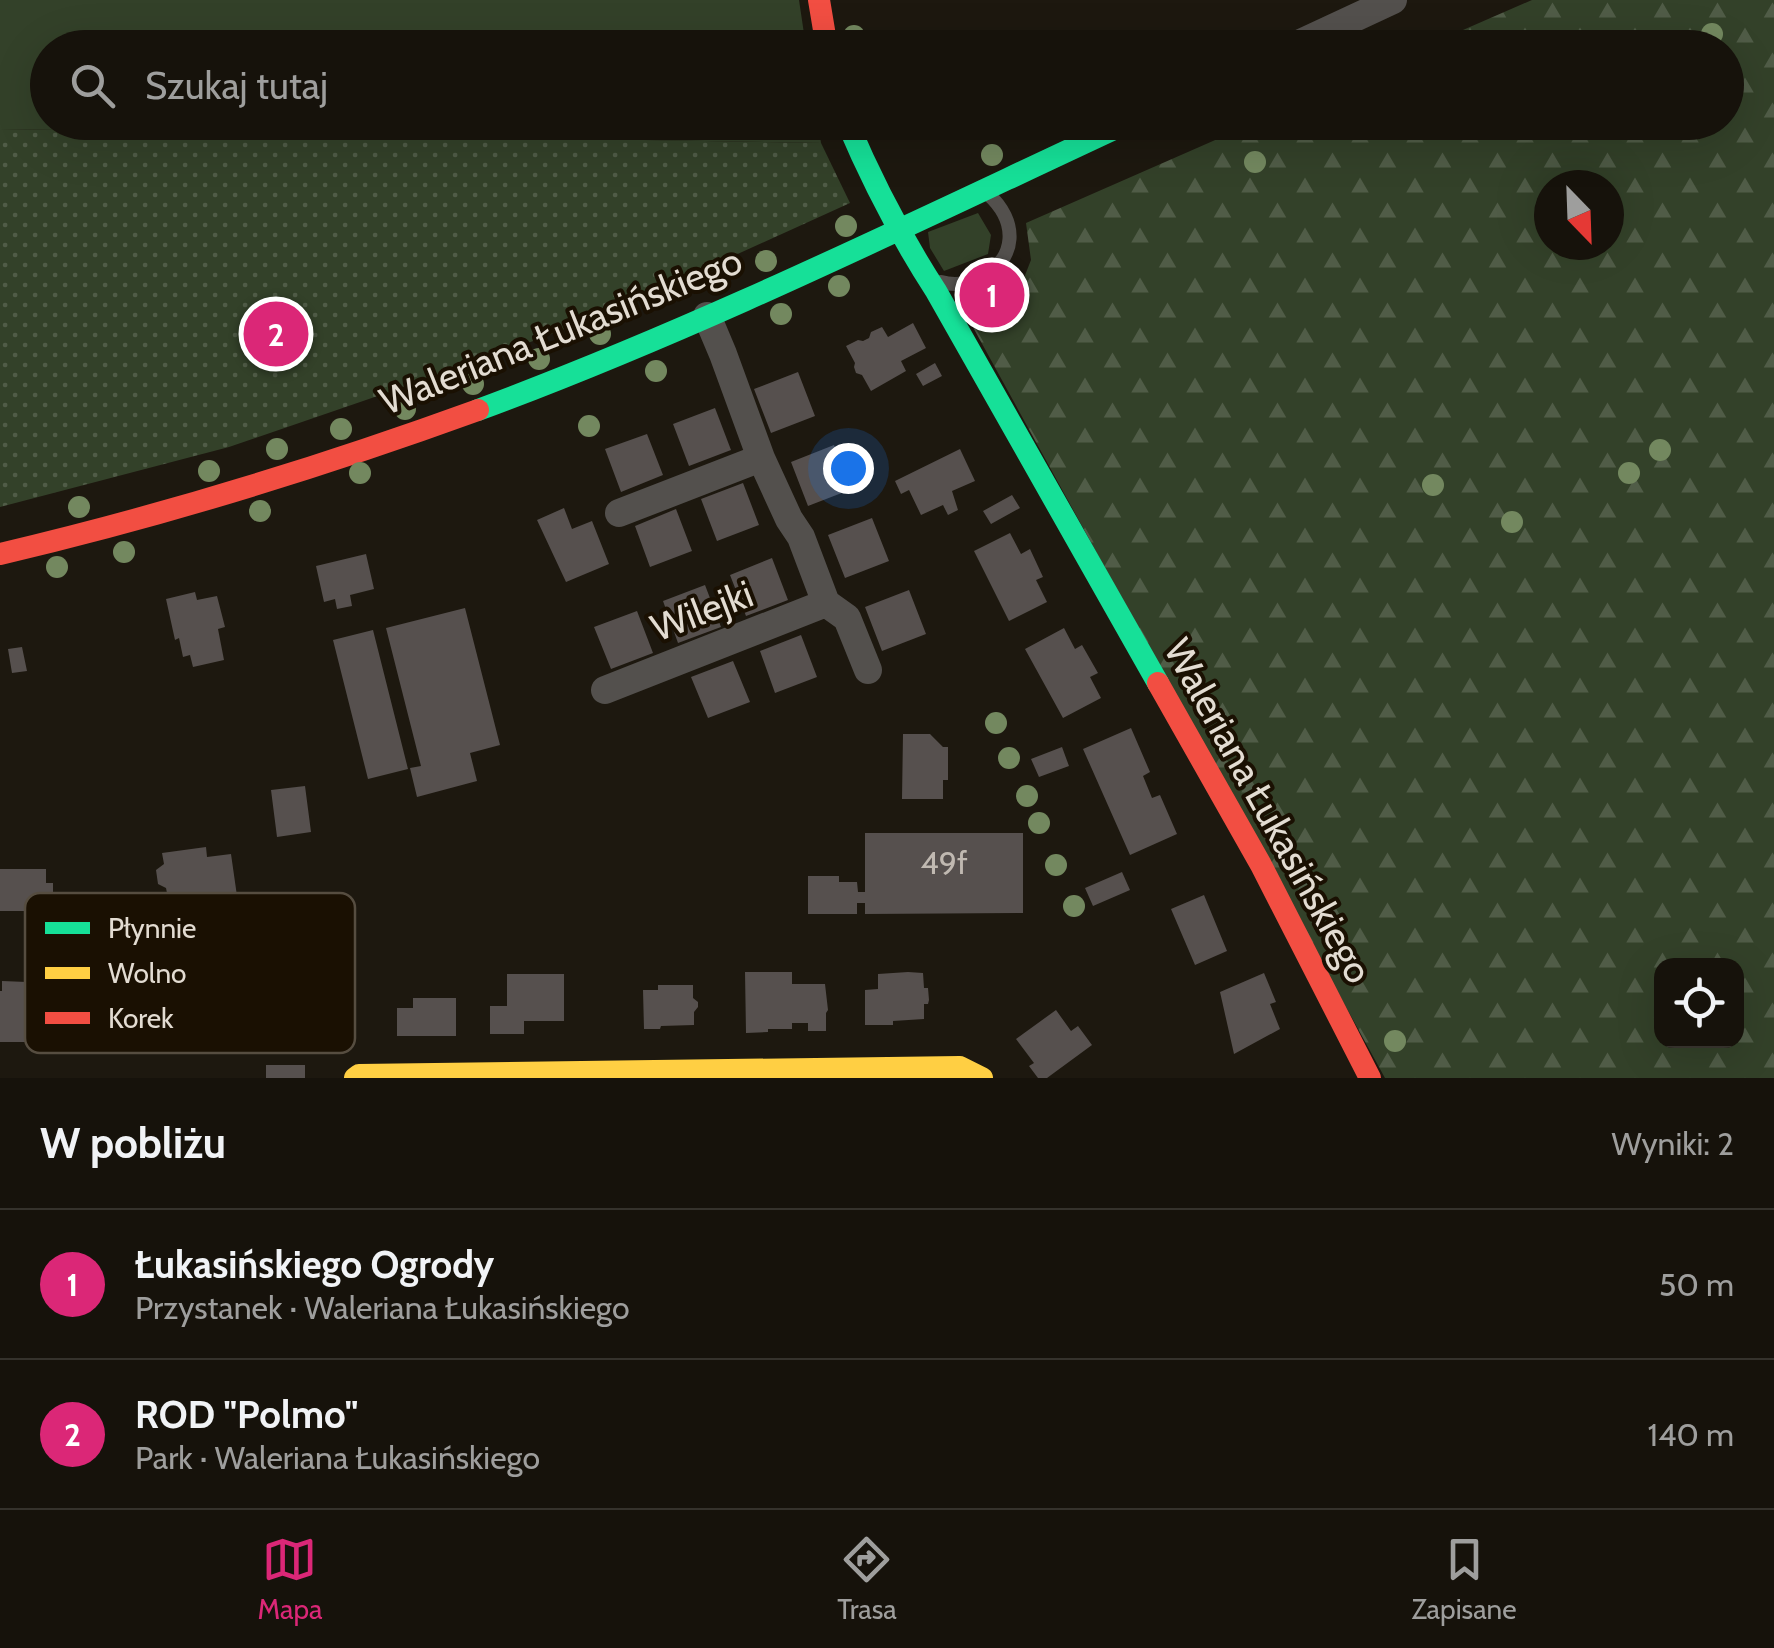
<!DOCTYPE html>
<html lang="pl">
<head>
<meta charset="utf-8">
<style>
  :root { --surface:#16120b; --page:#232019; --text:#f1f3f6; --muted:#9e9e9d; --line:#35322c; --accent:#db2777 }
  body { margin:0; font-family:Cabin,sans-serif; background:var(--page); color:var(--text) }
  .controls { position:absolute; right:30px; bottom:30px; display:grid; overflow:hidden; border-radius:20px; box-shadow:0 10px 40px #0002 }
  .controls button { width:90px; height:90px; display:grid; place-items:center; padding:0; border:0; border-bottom:2px solid var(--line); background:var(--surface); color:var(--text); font:50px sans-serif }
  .compass { position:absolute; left:1534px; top:170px; width:90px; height:90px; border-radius:50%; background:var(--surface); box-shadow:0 10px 40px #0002; rotate:157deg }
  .you { position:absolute; left:848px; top:468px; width:35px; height:35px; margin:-25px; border:8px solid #fff; border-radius:50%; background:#1a73e8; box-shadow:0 0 0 15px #1a73e833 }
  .badge { display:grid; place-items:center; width:65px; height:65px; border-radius:50%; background:var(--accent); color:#fff; font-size:32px; font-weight:700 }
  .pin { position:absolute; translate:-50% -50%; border:5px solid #fff; box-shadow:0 2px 10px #0006 }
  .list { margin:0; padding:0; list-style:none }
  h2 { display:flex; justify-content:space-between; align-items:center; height:130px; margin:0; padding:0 40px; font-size:42px }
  h2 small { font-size:32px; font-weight:400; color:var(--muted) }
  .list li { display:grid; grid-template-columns:65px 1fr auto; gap:30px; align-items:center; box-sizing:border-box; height:150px; padding:0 40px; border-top:2px solid var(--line) }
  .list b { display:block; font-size:38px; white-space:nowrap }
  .list p { margin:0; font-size:32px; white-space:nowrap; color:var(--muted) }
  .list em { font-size:32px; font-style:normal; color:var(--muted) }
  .icon { flex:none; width:55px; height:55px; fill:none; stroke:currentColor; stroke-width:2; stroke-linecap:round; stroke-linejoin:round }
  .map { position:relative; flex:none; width:1774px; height:1078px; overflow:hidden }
  .search { position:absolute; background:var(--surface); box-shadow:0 10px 40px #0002; left:30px; right:30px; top:30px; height:110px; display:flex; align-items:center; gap:25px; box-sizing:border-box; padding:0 35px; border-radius:55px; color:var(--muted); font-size:38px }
  .sheet { height:430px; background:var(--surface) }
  nav { display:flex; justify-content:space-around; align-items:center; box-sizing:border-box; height:140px; border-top:2px solid var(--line); background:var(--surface); font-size:28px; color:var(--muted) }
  nav a { display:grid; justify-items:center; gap:5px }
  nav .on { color:var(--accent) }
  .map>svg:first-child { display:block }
</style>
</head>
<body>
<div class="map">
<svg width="1774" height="1078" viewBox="0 0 1774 1078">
  <defs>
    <pattern id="forest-firs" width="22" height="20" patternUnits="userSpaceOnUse" patternTransform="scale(2.5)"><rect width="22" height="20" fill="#334129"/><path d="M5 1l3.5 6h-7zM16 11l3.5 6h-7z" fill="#505c47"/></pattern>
    <pattern id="garden-dots" width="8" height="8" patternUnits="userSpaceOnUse" patternTransform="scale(2.5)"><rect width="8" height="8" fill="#334129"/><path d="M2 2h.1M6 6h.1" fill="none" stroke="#505c47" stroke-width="1.8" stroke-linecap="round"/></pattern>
  </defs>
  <rect width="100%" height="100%" fill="#1d180f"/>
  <path fill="#334129" d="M0,0H799L806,47L48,48V122H818L821,143L0,129Z
    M978,213L991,235L988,254L944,271L930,248L928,232Z"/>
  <path fill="url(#forest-firs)" fill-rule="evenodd" d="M1532,0H1774V1078H1385L969,320L1020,288L1031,260L1026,223L1254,123L1726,122V48L1424,47ZM1549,185H1609V245H1549ZM1662,966H1736V1040H1662Z"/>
  <path fill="url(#garden-dots)" d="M0,129L821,143L850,203L612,311L491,357L229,447L0,507Z"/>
  <path fill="#56504e" d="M913,323L926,348L901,361L906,371L871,391L862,375L856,373L854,367L855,363L846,346L858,340L863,341L869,338L871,332L882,327L888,337Z
    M935,363L942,376L923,386L916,374Z
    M798,372L815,416L771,433L754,389Z
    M715,408L731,450L689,466L673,424Z
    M647,434L663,475L621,492L605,449Z
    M834,445L852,489L808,506L791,462Z
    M960,449L975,481L952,491L958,510L948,515L943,505L921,515L909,490L901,494L895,481Z
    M743,483L759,525L717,541L701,499Z
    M1012,495L1020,508L991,524L983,511Z
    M564,508L572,529L592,521L609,564L566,582L537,520Z
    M676,509L692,551L650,567L635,526Z
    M872,518L889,561L845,578L828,535Z
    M1010,533L1021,554L1030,549L1043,577L1036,580L1047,602L1009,621L974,551Z
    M366,554L374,589L350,595L352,606L337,609L335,599L324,602L316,566Z
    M772,558L788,600L746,616L730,575Z
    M705,585L721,627L678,643L663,601Z
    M909,590L926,634L882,651L865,607Z
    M195,592L197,600L217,596L225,627L218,629L224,660L193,667L190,655L183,657L179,638L175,640L166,599Z
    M465,608L500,745L470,753L477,781L417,797L410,768L421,766L386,628Z
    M637,611L653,653L611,669L594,627Z
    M1064,628L1075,649L1082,645L1098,673L1090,677L1101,698L1063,718L1025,649Z
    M373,630L408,769L368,779L333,640Z
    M801,635L817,677L775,693L760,651Z
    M22,647L27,671L12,673L8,649Z
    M733,661L750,702L708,718L691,677Z
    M1131,728L1150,772L1143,776L1152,798L1160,795L1177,834L1130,855L1083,749Z
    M903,734H930L943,747H948V780H943V799H902Z
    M1062,747L1069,766L1039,777L1031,759Z
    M305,786L311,832L277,837L271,790Z
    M865,833H1023V913L865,914V903H857V914H808V876H839V882H857L858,892H865Z
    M206,847L207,857L231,854L237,896L169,903L166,888L158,884L156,870L164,864L162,853Z
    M0,869H46V883H53V911H0Z
    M1122,872L1130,890L1093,906L1085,888Z
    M1204,895L1227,951L1195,965L1171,909Z
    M745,972H792V984H825L828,1010L826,1013V1031H808V1023H792V1029H768V1032L746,1033Z
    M908,972L923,973L924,988H928L929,1000L928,1004H924V1019L893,1021V1025H865V990L878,989V974Z
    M1264,973L1276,1002L1270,1004L1280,1029L1234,1054L1220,992Z
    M507,974H564V1021H524V1034H490V1006H507Z
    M2,981L27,982V1042H0V991H2Z
    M658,985H693V998L698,1002V1007L694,1012V1025L661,1026L660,1029H644L643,990H658Z
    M413,998H456V1036H397V1008H413Z
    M1056,1010L1071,1031L1078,1026L1092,1045L1047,1078H1038L1029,1066L1034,1063L1016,1039Z
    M266,1065H305V1078H266Z"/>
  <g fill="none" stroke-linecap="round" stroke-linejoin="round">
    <path stroke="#53504d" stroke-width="14" d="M941,282C955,286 967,284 980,278C1018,259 1018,221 988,194"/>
    <path stroke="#53504d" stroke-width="28" d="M1290,48L1393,0
      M707,316L723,354L761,458L789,519L801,537L826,603L847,618L868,670
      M619,513L761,458
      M605,690L826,603"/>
    <path stroke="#16e098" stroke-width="22" d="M847,122C872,181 901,237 936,291L1158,683
      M478,410C700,328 914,222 1129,122"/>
    <path stroke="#ffcf43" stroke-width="22" d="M355,1078L359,1075L960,1067L982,1078"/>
    <path stroke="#f24e42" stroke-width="22" d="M819,0L827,48
      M0,554C162,516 321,467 478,410
      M1158,683L1261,865L1370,1078"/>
  </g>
  <g fill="#73885f">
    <circle cx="1712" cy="34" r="11"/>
    <circle cx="854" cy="36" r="11"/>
    <circle cx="992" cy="155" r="11"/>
    <circle cx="1255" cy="162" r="11"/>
    <circle cx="846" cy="226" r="11"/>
    <circle cx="766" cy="261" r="11"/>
    <circle cx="839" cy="286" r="11"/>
    <circle cx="781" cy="314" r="11"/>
    <circle cx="600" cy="334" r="11"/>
    <circle cx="539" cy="359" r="11"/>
    <circle cx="656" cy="371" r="11"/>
    <circle cx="473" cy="384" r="11"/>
    <circle cx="405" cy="409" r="11"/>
    <circle cx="589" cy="426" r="11"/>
    <circle cx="341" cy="429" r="11"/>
    <circle cx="277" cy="449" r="11"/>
    <circle cx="1660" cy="450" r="11"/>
    <circle cx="209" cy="471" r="11"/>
    <circle cx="360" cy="473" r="11"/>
    <circle cx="1629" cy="473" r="11"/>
    <circle cx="1433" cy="485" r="11"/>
    <circle cx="79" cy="507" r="11"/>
    <circle cx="260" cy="511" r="11"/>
    <circle cx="1512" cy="522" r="11"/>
    <circle cx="124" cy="552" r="11"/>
    <circle cx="57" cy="567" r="11"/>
    <circle cx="996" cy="723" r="11"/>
    <circle cx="1009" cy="758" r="11"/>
    <circle cx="1027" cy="796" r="11"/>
    <circle cx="1039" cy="823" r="11"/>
    <circle cx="1056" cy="865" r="11"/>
    <circle cx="1074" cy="906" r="11"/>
    <circle cx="1395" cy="1041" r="11"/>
  </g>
  <g text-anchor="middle" stroke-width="8" stroke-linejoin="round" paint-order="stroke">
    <g font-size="32" fill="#c0b9b1">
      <text x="944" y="874">49f</text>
    </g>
    <g font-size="38" fill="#e3dcd2" stroke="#1a1002">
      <text transform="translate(561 331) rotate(-22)" y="13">Waleriana Łukasińskiego</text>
      <text transform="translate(702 611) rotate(-21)" y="13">Wilejki</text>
      <text transform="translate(1268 811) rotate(61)" y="13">Waleriana Łukasińskiego</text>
    </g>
  </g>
  <rect x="25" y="893" width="330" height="160" rx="15" fill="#1a1002" stroke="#564d40" stroke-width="2.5"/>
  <rect x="45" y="922" width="45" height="12" fill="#16e098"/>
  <rect x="45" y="967" width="45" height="12" fill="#ffcf43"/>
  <rect x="45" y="1012" width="45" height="12" fill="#f24e42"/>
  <g font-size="28" fill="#e3dcd2">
    <text x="108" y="938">Płynnie</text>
    <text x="108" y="983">Wolno</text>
    <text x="108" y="1028">Korek</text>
  </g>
</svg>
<div class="controls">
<button><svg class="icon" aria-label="locate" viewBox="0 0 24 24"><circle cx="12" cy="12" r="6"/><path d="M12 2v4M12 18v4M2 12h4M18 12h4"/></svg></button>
</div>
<svg class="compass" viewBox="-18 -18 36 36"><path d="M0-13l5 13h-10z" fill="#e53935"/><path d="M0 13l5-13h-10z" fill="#9e9e9d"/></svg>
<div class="you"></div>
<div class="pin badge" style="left:992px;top:295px">1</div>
<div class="pin badge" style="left:276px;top:334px">2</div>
<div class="search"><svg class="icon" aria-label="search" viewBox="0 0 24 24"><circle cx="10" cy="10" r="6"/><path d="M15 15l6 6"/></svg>Szukaj tutaj</div>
</div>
<section class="sheet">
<h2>W pobliżu<small>Wyniki: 2</small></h2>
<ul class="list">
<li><span class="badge">1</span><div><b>Łukasińskiego Ogrody</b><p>Przystanek · Waleriana Łukasińskiego</p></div><em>50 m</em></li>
<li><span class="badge">2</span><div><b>ROD &quot;Polmo&quot;</b><p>Park · Waleriana Łukasińskiego</p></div><em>140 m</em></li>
</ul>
</section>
<nav>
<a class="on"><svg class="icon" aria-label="map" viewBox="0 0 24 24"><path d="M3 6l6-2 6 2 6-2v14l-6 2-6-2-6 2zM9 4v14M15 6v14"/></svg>Mapa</a>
<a><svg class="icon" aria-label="directions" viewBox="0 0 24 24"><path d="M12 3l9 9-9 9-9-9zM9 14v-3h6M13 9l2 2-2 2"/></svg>Trasa</a>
<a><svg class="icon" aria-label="saved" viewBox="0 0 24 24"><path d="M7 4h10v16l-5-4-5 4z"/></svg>Zapisane</a>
</nav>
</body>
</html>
